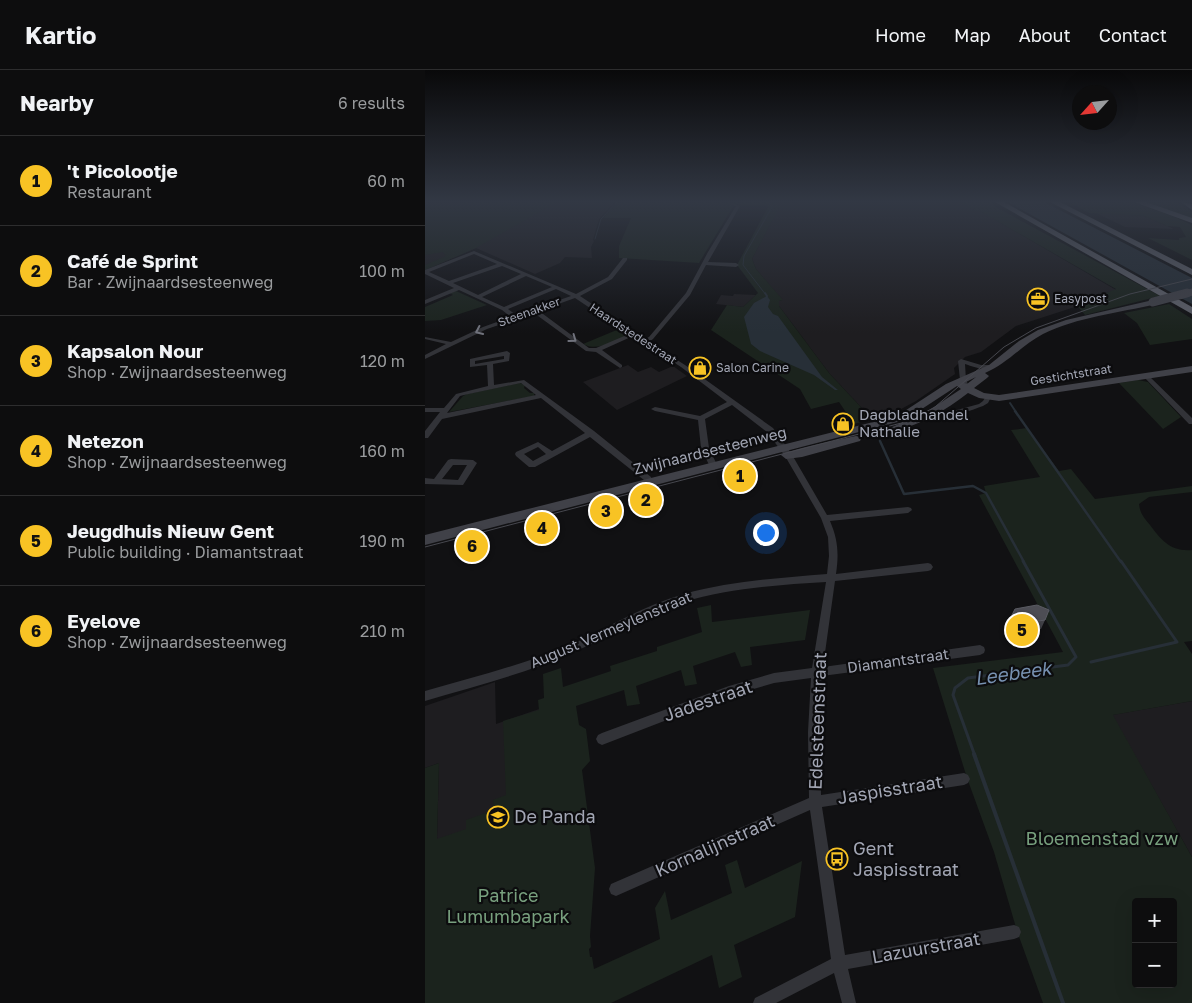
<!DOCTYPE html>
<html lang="en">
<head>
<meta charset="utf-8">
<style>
  :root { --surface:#0d0d0e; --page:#161617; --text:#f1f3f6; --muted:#9a9c9e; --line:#2d2d2e; --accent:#f8c324 }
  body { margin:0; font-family:"Golos Text",sans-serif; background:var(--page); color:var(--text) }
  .controls { position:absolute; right:15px; bottom:15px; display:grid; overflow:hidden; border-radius:5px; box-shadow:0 5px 20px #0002 }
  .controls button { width:45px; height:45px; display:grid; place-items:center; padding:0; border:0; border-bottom:1px solid var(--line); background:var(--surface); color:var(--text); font:25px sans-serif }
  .compass { position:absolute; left:647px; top:15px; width:45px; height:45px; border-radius:50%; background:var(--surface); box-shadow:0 5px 20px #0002; rotate:243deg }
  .you { position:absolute; left:340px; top:462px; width:18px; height:18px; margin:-12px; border:4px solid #fff; border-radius:50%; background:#1a73e8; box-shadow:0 0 0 8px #1a73e833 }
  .badge { display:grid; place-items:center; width:32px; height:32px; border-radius:50%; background:var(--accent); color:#111; font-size:16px; font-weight:700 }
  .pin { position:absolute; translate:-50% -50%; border:2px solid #fff; box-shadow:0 1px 5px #0006 }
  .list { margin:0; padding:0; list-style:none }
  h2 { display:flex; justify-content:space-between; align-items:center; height:65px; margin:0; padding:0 20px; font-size:21px }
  h2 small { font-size:16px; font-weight:400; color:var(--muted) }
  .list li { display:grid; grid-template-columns:32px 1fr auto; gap:15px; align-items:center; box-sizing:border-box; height:90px; padding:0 20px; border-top:1px solid var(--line) }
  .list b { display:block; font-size:19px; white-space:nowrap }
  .list p { margin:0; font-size:16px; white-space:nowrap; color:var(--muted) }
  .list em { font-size:16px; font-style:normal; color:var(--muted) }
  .map { position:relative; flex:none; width:767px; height:933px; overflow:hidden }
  header { display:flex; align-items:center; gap:30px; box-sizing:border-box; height:70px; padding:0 25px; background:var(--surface); border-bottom:1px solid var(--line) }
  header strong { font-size:24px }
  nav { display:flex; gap:28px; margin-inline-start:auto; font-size:18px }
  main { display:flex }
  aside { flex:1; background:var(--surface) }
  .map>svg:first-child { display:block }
</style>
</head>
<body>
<header>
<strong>Kartio</strong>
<nav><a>Home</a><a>Map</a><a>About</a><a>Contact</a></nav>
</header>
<main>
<aside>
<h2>Nearby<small>6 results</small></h2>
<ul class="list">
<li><span class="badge">1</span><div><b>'t Picolootje</b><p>Restaurant</p></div><em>60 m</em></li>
<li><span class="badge">2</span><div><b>Café de Sprint</b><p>Bar · Zwijnaardsesteenweg</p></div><em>100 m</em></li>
<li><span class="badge">3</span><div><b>Kapsalon Nour</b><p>Shop · Zwijnaardsesteenweg</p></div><em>120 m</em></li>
<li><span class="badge">4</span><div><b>Netezon</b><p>Shop · Zwijnaardsesteenweg</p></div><em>160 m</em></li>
<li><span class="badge">5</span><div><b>Jeugdhuis Nieuw Gent</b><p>Public building · Diamantstraat</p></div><em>190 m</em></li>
<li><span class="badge">6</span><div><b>Eyelove</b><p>Shop · Zwijnaardsesteenweg</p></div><em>210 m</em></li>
</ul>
</aside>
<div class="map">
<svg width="767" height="933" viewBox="0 0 767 933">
  <rect width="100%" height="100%" fill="#111113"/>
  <path fill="#1e1d20" d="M0,132H190L174,149L168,170L169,171L166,177L167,188L140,187L135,193L110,204L51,178L0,200Z
    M349,132H535L549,140L552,139L691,220L674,226H645L653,236L591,256L556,282L540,287L529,298L530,304L491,331L465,345L447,349L404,303L354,236V231L357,230L331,199L327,189L354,136Z
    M671,143L719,146L749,159L700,157Z
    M309,224L331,225L318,237L291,234L296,225L308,226Z
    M203,295L213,302L226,297L234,302L248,296L262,306L192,340L158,312Z
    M70,612L71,654L120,637L144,833L12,769L14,693L0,698V636Z
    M767,631V787L687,645Z"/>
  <path fill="#1b231d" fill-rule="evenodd" d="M34,132H132L51,178L0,200V195L21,186L18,182L0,185V135L17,133V135L33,134Z
    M193,132H349L355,136L327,189L331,199L358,230L354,231V236L404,303L447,349L429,354L414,332L386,339L375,319L286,260L302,235L318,237L333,223L312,195L343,137L337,135L307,134L309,135L274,193L194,188V176L206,148H178Z
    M535,132H568L569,136L735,226L660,245L644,226H674L691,219L553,140H549Z
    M644,132H707L747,146L767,155V190L723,168L754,170V168L761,167L755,157L742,156L719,146L664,143Z
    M718,132H753L767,142V149Z
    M31,221L62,235L16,250L0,251V237L28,225L25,223Z
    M744,234L767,249V269L725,275L712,253L699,243Z
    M194,259L203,265C188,271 173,282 158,274Z
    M713,310L723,312L756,347L738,359L694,313Z
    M95,313L100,315L99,318L105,323H109V326L24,342L38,326L42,324Z
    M602,358L634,401L646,399L670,429L767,416V422L724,427L714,434C715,443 719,448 725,455C736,470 746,482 767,480V571L759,572L767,584V631L688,645L767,787V933H618L592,861L569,782L542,708L508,598L638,582L554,425L561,423L559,416L615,407L586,360ZM711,832H748V914H711Z
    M286,535L287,552L385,540L380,570L325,577L327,595L316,597L310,582L268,596L272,614L260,616L256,600L211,616L215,634L202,636L199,620L151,636L154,655L161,659L165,691L157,700L170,798L165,866L166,877L164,879L165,887H167L169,899L235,869L230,838L240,821L246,850L307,823L300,795L312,790L320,818L377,791L370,847L309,875L317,907L294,918L287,885L186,933H0V698L14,693L12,769L41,759V750L69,740L68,730L81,725L78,651L114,640L113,630L119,628L118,604L136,598L138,617L186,601L185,596L232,581V577L277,562L272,538Z"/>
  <path fill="#272f37" d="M583,132H619L767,208V234Z
    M342,226L345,230L343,237L348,244L353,246L397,307L413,320H410L389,305L335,281L326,274L319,247L329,233Z"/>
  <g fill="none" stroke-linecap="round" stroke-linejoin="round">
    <path stroke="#272f37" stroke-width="1" d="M170,169L176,149L192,132
      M341,225L318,195L319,186L347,137L343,132"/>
    <path stroke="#272f37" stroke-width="2" d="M340,223L342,226L341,229
      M585,333L591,342"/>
    <path stroke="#272f37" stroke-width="2.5" d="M590,341L696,492
      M455,371L479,424L548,416L561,423L599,492"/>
    <path stroke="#272f37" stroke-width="3" d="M666,592L752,572L696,491
      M550,686L528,625L530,618L543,608L643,595L651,587L598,491"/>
    <path stroke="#272f37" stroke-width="4" d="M549,684L638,933"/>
    <path fill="#323338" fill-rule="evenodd" d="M307,133L315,136L283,192L311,193L314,195L311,197L281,195L265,225L228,269L224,272L260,295L348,358L366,383L402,445L483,437L486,438L487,440L483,443L405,451C413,470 414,483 411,504L503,493L506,494L508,497L506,500L503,501L410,511L398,597L555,575L559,577L560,580L559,583L555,585L397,606L395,662L396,725L539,703L543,705L545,709L543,713L539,715L397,737L420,885L589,855L594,857L596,862L594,867L589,869L423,899L431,933H417L409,903L351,933H328L330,928L406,889L385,740L191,826L186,824L184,819L186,814L384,728L383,662L386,608L349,613L304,626L177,675L173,673L171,669L173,665L177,663L304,616L349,603L387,598L401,512C353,515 304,518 258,532C221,544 187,566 151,581C103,603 51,616 0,631V621C48,607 98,595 145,575C183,558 219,535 259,524C306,511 354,508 402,504L404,486L403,467L396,448L360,386L342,362L307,335L280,349L284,378L293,397L289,400L286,399L276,378L273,350L230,341L226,339L230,337L275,346L302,332L256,297L208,266L177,280L197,295V297L195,298L171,282L161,281L109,243L62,259L0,289V285L21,274L0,269V267L26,272L58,257L86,247L77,240L34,220L0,234V230L29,218L0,204V200L49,181L151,224L183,207L198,188H202V190L187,209L155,226L220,269L224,267L261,223L283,182L311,136L307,135ZM49,184L72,194L24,211L4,202ZM77,196L96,204L53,225L28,213ZM101,206L127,217L79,237L57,227ZM131,219L146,226L91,245L83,239ZM150,228L204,264L171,278H164L114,241Z
      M82,281L85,283L84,291L68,294L69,315L99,310L169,361L226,407L228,413L227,415H221L219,410L165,367L110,397H104L91,386L90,384L91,382L113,372L127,381L160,363L116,328L17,349L3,368H0V361L15,342H0V338H19L31,324L63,316L62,295L45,297V289ZM79,286V289L50,294V291ZM96,313L111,325L22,343L35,326L39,325ZM113,377L121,384L108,391L99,384Z
      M536,289L556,295H567L570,297C561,302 549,297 540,294L541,310L544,316L541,318L539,317L535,310L533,291Z
      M721,304L723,305L767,348V354H764L719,307L718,306Z
      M563,325L566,327L563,333L558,336C544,341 515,353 502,345L506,343L517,344L554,334L558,331L561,326Z
      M26,389L48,390L52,393L38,415L0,414V408L9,409L23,390ZM28,395H42L33,410L17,409Z"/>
    <path fill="#404148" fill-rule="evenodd" d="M728,230H731V234C694,243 652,247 618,264C597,275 582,294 560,303L564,306L562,308L549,318L559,323L574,325L767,296V302L574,331L554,328L543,323C521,340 497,354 470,361L465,358L503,341L536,319L532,316L480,350L0,475V465L472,346L521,314L564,295L594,271L613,260L641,250ZM551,307L542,314L539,313Z
      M431,366L435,367L436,369L435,371L377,387L361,389L356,385C359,381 420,368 431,366Z"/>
    <path fill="#5e6069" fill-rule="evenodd" d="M570,132H579L767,237V244Z
      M625,132H635L767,199V205Z
      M709,132H721L767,148V153Z
      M756,132L767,134V140Z"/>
    <path stroke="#47484f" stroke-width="1" d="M0,477L484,351L510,337L579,277L611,258L705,224L767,209"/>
    <path stroke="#404148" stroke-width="7" d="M757,225L767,222"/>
    <path stroke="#404148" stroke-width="9" d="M728,232L762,223"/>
  </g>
  <path fill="#424248" d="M590,539L620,550L616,559L610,560L601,575L589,569L582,555Z"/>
  <path fill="#4d4d54" stroke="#5a5b63" d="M612,535L624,540L620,550L607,552L610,558L605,567L593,560L586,547L590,539Z"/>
  <defs><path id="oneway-chevron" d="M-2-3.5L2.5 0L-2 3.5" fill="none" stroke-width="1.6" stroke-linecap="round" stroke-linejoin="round" transform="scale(1.25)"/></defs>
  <g stroke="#70727c">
    <use href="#oneway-chevron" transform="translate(54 261) rotate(155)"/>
    <use href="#oneway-chevron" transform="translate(148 269) rotate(36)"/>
  </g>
  <linearGradient id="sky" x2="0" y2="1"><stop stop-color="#09090a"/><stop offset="0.5" stop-color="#323844"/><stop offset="1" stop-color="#323844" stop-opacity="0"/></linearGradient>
  <rect width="767" height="263" fill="url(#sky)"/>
  <defs>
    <g id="office-ring" transform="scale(1.125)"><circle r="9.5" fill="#0c0c0e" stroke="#f8c324" stroke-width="1.5"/><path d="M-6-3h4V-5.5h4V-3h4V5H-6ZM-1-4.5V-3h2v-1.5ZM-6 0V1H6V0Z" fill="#f8c324"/></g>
    <g id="shop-ring" transform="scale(1.125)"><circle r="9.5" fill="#0c0c0e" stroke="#f8c324" stroke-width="1.5"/><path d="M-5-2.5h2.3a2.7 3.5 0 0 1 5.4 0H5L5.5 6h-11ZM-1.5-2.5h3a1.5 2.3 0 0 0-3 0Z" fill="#f8c324"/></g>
    <g id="school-ring" transform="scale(1.125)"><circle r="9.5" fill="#0c0c0e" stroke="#f8c324" stroke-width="1.5"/><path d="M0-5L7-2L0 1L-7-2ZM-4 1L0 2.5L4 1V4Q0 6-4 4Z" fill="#f8c324"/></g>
    <g id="bus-ring" transform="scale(1.125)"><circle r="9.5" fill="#0c0c0e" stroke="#f8c324" stroke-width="1.5"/><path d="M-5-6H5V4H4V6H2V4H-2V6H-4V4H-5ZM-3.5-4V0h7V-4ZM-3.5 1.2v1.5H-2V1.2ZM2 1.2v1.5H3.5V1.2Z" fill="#f8c324"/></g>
  </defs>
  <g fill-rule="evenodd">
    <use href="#office-ring" x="613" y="229"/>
    <use href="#shop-ring" x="275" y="298"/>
    <use href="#shop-ring" x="418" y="354"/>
    <use href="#school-ring" x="73" y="747"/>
    <use href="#bus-ring" x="412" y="789"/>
  </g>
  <g text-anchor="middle" stroke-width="4.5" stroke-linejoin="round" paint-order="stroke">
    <g font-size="12" fill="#a2a6b4" stroke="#0c0c0e" text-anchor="start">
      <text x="629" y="233">Easypost</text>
      <text x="291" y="302">Salon Carine</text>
    </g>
    <g font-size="12" fill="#a2a6b4" stroke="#0c0c0e">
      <text transform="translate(104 242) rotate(-20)" y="4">Steenakker</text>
      <text transform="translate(208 264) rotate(33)" y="4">Haardstedestraat</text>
      <text transform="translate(646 305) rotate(-9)" y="4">Gestichtstraat</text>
    </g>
    <g font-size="15" fill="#a2a6b4" stroke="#0c0c0e" text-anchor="start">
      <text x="434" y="350">Dagbladhandel<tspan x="434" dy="17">Nathalie</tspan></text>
    </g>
    <g font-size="15" fill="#a2a6b4" stroke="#0c0c0e">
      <text transform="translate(285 381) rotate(-14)" y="5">Zwijnaardsesteenweg</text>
      <text transform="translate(186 560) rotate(-23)" y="5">August Vermeylenstraat</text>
      <text transform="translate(473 591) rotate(-8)" y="5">Diamantstraat</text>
    </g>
    <g font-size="18" fill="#a2a6b4" stroke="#0c0c0e">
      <text transform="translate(283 631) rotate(-19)" y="6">Jadestraat</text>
      <text transform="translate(393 651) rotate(-88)" y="6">Edelsteenstraat</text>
      <text transform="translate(465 720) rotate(-9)" y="6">Jaspisstraat</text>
      <text transform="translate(290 776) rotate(-24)" y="6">Kornalijnstraat</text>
      <text transform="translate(501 878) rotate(-10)" y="6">Lazuurstraat</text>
    </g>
    <g font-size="18" fill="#a2a6b4" stroke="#0c0c0e" text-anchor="start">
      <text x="89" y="753">De Panda</text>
      <text x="428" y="785">Gent<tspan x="428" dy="21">Jaspisstraat</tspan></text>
    </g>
    <g font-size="18" fill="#78a07e" stroke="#0c0c0e">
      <text x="677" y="775">Bloemenstad vzw</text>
      <text x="83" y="832">Patrice<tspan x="83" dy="21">Lumumbapark</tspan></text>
    </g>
    <g font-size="19" font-style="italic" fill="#7791b1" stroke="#0c0c0e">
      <text transform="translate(588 603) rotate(-8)" y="7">Leebeek</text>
    </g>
  </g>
</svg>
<div class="controls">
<button>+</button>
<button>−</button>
</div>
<svg class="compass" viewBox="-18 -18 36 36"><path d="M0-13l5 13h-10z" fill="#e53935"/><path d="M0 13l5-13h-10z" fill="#9a9c9e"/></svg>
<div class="you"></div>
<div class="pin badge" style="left:315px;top:406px">1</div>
<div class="pin badge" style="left:221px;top:430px">2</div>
<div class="pin badge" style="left:181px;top:441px">3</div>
<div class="pin badge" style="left:117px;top:458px">4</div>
<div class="pin badge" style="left:597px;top:560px">5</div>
<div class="pin badge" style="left:47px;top:476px">6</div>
</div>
</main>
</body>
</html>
